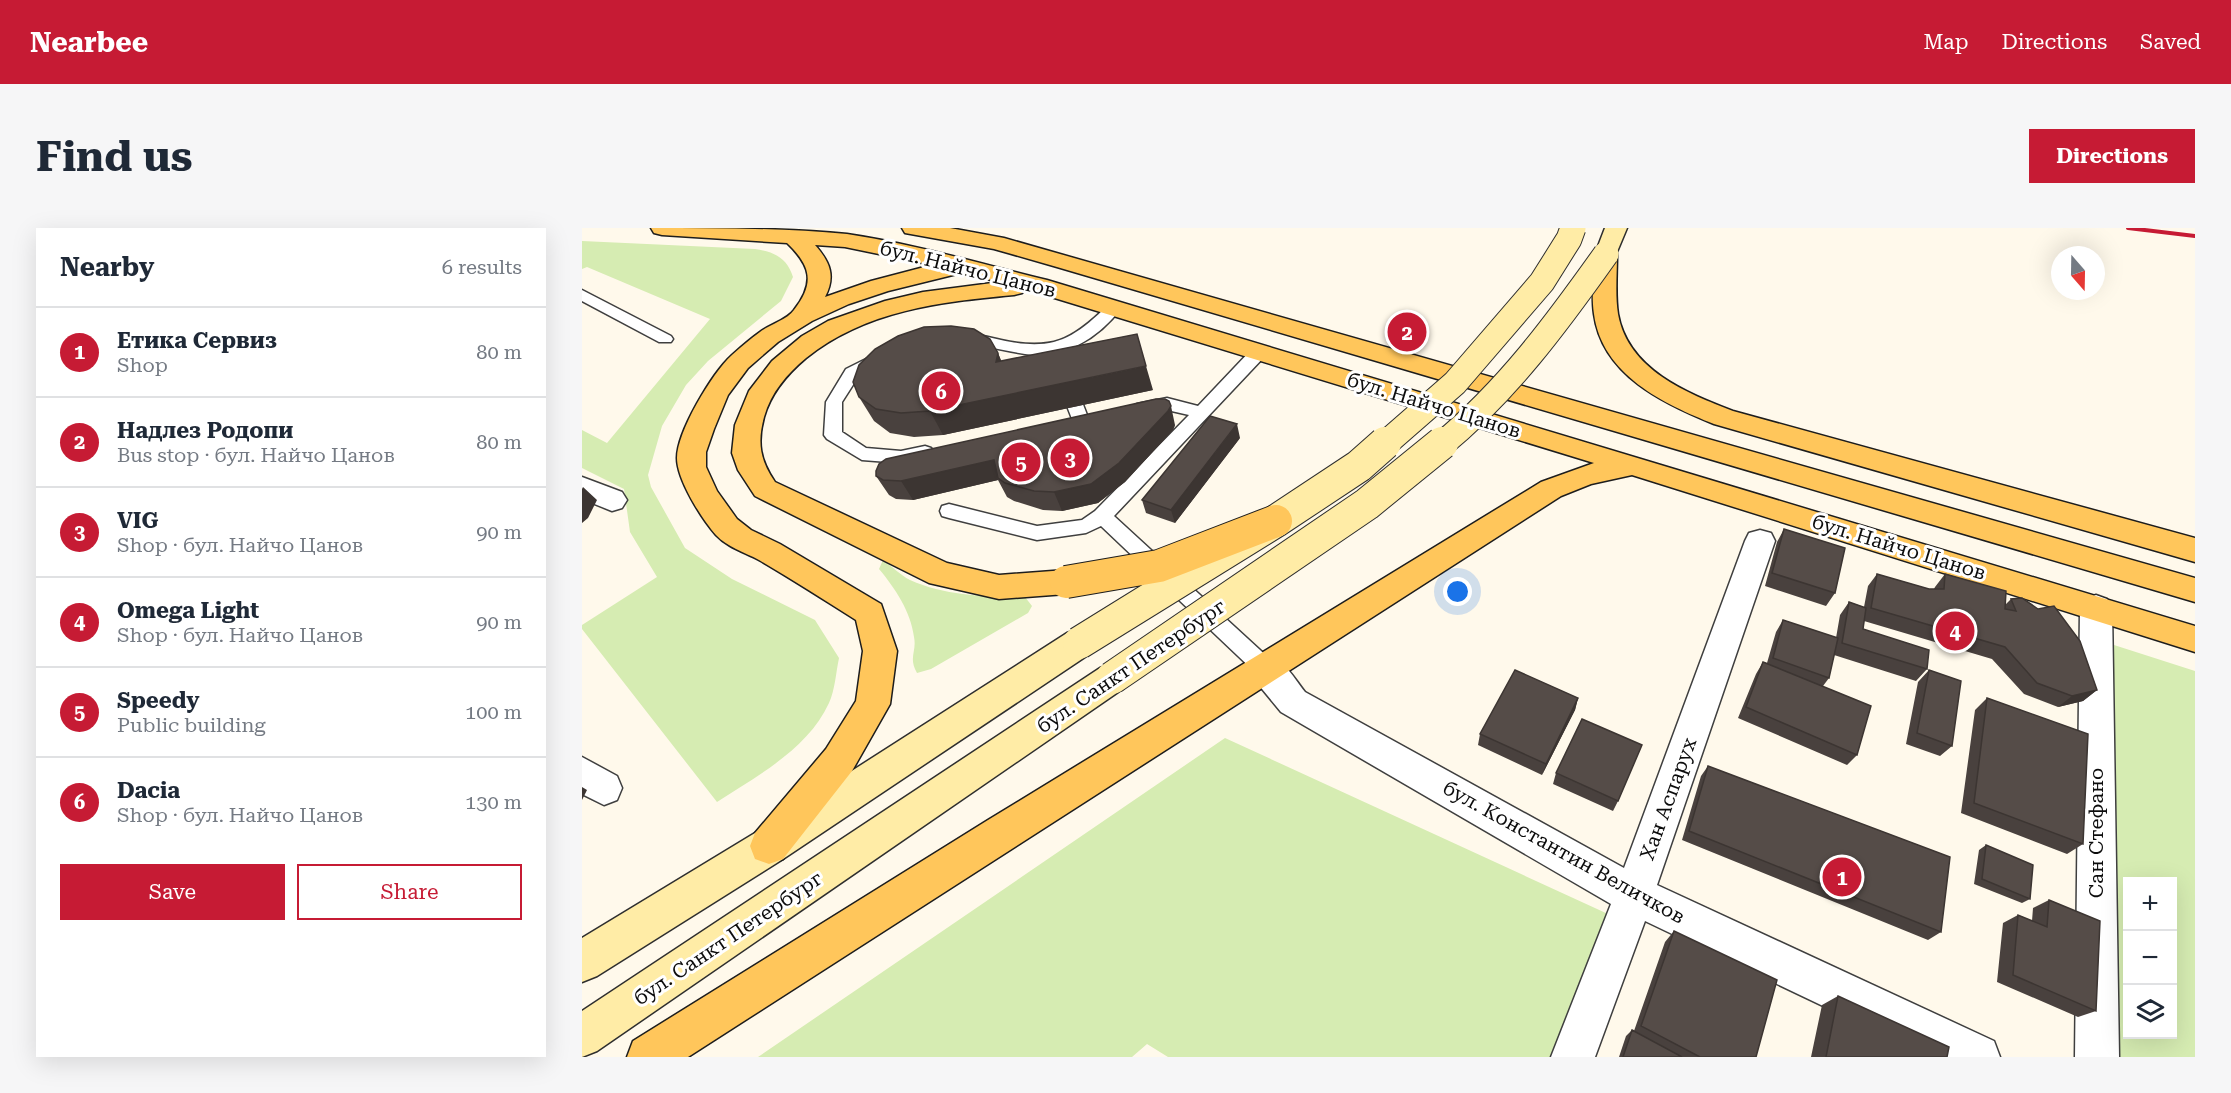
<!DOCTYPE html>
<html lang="en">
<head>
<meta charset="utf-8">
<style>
  :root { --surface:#fff; --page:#f6f6f7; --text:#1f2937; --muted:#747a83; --line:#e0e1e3; --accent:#c61b34 }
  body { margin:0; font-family:"Roboto Serif",serif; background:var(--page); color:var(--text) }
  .controls { position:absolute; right:18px; bottom:18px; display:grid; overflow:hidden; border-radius:0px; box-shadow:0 6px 24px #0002 }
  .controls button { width:54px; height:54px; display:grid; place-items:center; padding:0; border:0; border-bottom:2px solid var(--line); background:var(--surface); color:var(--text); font:30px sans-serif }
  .compass { position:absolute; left:1469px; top:18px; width:54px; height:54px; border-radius:50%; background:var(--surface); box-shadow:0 6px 24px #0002; rotate:160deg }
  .you { position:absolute; left:876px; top:364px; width:21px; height:21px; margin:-15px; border:4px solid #fff; border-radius:50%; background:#1a73e8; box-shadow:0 0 0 9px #1a73e833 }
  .badge { display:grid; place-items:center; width:39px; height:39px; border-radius:50%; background:var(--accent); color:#fff; font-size:20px; font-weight:700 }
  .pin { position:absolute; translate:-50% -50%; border:3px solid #fff; box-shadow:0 2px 6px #0006 }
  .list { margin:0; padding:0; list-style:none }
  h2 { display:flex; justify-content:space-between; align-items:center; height:78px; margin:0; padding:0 24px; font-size:26px }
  h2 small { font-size:20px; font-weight:400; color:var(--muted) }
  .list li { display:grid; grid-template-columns:39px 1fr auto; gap:18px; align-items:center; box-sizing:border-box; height:90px; padding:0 24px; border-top:2px solid var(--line) }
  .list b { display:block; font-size:22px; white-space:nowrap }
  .list p { margin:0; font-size:20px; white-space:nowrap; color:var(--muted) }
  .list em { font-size:20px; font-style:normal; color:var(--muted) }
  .actions { display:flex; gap:12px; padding:18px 24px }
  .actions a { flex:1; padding:14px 0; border:2px solid var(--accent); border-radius:0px; text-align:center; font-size:21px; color:var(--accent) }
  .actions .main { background:var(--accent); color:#fff }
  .icon { flex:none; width:33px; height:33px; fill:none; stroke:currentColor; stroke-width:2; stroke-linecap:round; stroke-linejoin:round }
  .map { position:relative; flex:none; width:1613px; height:829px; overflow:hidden; border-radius:0px }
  header { display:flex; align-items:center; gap:36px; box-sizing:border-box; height:84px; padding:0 30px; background:var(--accent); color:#fff }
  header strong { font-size:28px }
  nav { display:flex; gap:33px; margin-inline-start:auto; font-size:21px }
  .intro { display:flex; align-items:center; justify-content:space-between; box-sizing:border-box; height:144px; padding:0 36px }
  h1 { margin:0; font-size:42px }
  .button { padding:15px 27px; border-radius:0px; background:var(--accent); color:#fff; font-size:21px; font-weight:700 }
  main { display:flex; gap:36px; padding:0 36px }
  aside { flex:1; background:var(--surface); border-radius:0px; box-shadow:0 6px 24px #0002 }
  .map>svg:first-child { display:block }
</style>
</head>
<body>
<header>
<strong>Nearbee</strong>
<nav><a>Map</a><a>Directions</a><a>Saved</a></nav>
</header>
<div class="intro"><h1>Find us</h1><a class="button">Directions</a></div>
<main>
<aside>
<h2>Nearby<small>6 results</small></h2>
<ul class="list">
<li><span class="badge">1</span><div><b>Етика Сервиз</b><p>Shop</p></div><em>80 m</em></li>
<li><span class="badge">2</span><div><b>Надлез Родопи</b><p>Bus stop · бул. Найчо Цанов</p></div><em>80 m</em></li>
<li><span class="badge">3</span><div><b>VIG</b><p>Shop · бул. Найчо Цанов</p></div><em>90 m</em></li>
<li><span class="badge">4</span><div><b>Omega Light</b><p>Shop · бул. Найчо Цанов</p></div><em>90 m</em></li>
<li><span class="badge">5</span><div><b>Speedy</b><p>Public building</p></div><em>100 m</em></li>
<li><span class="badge">6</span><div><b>Dacia</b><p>Shop · бул. Найчо Цанов</p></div><em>130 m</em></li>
</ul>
<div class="actions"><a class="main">Save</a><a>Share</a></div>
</aside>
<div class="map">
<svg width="1613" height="829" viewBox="0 0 1613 829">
  <rect width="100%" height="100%" fill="#fff9eb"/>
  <path fill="#d6ecb2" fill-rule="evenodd" d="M0,13L173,21C193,24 205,30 211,49L199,73L126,133L104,157L80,198L66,247L69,259L103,320L150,351L233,392L257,430C254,444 253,462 247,475C226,521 175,548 135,574L0,401V397L75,349L48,304L42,261L0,240V202L25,215L128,91L5,39L0,41Z
    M301,332C310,338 318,347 328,352C364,368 404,369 443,369L450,378L446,385L349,441L335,445C326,429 335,424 332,409C329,384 313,360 297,341Z
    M1532,417L1613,443V829H1526ZM1546,654H1590V806H1546Z
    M643,510L1026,686L970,829H586L565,816L550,829H176Z"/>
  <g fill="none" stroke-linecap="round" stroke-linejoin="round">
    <g stroke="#3f3f3f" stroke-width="3">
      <path id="service" d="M0,62L89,108L91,111L89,114H77L0,73Z
        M531,75L539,80C517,110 481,132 443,126C423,123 403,117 383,116L375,111L377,108C391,104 405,109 419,112C469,123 490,113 526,77Z
        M677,119L685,124L683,128L532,288L691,434L694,440L691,446L683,449L675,446L519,298L504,305L455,312L367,290L360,288L358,283L360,278L367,276L455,298L500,292L513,283L607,187L585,182L561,186L555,184L552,180L555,176L585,170L616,178L671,120Z
        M300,123L306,124L308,128L306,132L276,149L260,174V204L284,220L319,223L343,218L349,220L352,224L349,228L319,235L280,232L245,211L242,207L244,174L264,141Z
        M494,172L500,174L507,192L504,196H492L485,178L488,174Z"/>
    </g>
    <g stroke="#3f3f3f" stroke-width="3">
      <path id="minor" d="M0,249L40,264L45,272L40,280L30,283L0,271Z
        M1178,302L1189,305L1193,313L1075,657L1412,813L1418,829H1348L1063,693L1013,829H969L1029,676L699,484L671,450L666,440L671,430C697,421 708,445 723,464L1042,640L1163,313L1167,305Z
        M1514,367L1525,371L1530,380L1537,829H1493L1498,380L1503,371Z
        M0,529L35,548L40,560L35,572L22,577L0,566Z"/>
    </g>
    <g stroke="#2e2e2e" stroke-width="3">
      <path id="secondary" d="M1023,0H1045L1032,31L1024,33L1016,31L1013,26Z
        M497,401L509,405L514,415L509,425L201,631L15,748L0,754V710L173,605L485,405Z
        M530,436L542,440L547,450L542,460L15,823L0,829V783L518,440Z"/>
    </g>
    <g stroke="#1d1d1d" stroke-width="3">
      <path id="primary" d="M69,0C134,0 201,0 265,6C333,16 399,36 465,52L1613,398V424L1050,247L1009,256L979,268L106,829H45L51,813L406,592L959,254L1012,235L443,61L440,65L432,67C358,74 284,82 224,130C205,146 189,164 182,189C175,215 178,232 193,254L365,335L417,347L484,342L495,345L500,354L495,363L484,366L417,371L347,355L173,268L156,242L150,225L153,197L167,163L190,133L220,108L246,93L303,73L341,64L418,54L379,45L306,63L267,76L230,93L196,114L166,140L146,167L132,201L124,224V239L135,263L155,291L169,302L198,316L299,376L315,423L308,476L270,543L201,631L187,636L173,631L168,618L173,605L244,521L274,473L281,423L274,392C242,372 210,351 177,332C162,324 145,319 134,307C120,291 95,252 95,230C95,204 130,145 150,127C159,119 168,111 178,104C188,96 205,92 212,82C234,54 228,37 205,15L80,7L72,5ZM233,17L263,19L350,37L289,53L243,69C254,48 248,34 233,17Z
        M320,0H368L422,10L1613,350V374L475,39L412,21L323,5Z
        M1024,19L1032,21L1035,26C1035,46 1033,67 1036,86C1046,142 1105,165 1151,183L1613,310V334L1132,196C1082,176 1020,147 1012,86C1009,66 1012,46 1013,26L1016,21Z"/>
    </g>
    <use href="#service" fill="#fff" fill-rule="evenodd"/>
    <use href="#minor" fill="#fff" fill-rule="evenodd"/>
    <use href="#secondary" fill="#ffeca6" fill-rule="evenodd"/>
    <use href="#primary" fill="#ffc65b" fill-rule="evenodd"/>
    <path stroke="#c61b34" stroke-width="4" d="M1546,0L1613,8"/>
    <g stroke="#2e2e2e" stroke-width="27" stroke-linecap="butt">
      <path id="secondary-bridge-far1" d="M802,217L873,155L960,54L987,11L991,0
        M859,217C925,163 975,95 1024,26"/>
    </g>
    <g stroke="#2e2e2e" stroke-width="34" stroke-linecap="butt">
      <path id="secondary-bridge" d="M497,415L694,293L777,238L803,215
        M530,450L785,276L860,215"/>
    </g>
    <g stroke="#1d1d1d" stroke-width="34" stroke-linecap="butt">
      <path id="primary-bridge" d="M484,354L577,338L694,293"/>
    </g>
    <use href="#secondary-bridge-far1" stroke="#ffeca6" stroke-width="25"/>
    <use href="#secondary-bridge" stroke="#ffeca6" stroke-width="32"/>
    <use href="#primary-bridge" stroke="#ffc65b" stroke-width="32"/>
  </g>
  <path fill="#49413e" d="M416,125L419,133L571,162L361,207L332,209L308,205L292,193L277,169Z
    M593,197L591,202L543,254L516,275L480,283L461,282L432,273L425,269L416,252L331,272L314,271L307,267L294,248Z
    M658,210L593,295L564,285L560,272Z
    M1202,301L1253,365L1244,378L1183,358L1195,314Z
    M1295,346L1347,361H1352L1353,359L1363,346L1424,376L1429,371L1515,462L1501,473L1476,479L1442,466L1410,431L1282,393L1281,401L1345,441L1334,453L1252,427L1247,450L1241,458L1275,527L1265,537L1156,490L1174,446L1181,434L1185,435L1194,404L1201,392L1254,410L1258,387L1267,374L1282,379L1286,358Z
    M1347,442L1370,518L1358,528L1324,516L1336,454Z
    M996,470L993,482L960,547L896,517L898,506Z
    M1405,470L1501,616L1485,626L1379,585L1393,482Z
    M1126,538L1359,704L1346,712L1100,612L1119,548Z
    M974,545L1036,573L1031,583L971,556Z
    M1404,617L1448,671L1440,675L1392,656L1397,622Z
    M1467,672L1514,783L1496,789L1415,754L1421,695L1436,687L1450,693L1451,680Z
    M1092,703L1174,829H1037L1044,808L1050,802L1052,803L1083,714Z
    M1256,768L1365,829H1229L1240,777Z"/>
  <path fill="#3c3532" d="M416,125L426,149L414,134Z
    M564,138L571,162L361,207L348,183Z
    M589,178L593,197L591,202L543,254L516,275L480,283L472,264Z
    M655,196L658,210L593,295L589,282Z
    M412,232L416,252L331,272L319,253Z
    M1,259L15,272L6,290L0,295V261Z
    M1515,462L1501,473L1476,479L1490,468Z
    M996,470L993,482L960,547L964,536Z
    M0,559L5,562L0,572Z"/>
  <path fill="#554c48" stroke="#3c3532" stroke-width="1.5" d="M369,98L392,101L408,111L416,125L414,134L555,106L564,138L348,183L319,185L294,181L277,169L271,154L277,137L293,121L316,108L342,99Z
    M574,171H583L587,173L589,178L586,183L537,235L509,256L472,264L452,263L423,255L416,250L412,232L319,253L301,252L294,248V243L297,236L304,231Z
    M628,188L655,196L589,282L560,272Z
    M1202,301L1263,320L1253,365L1190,345Z
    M1295,346L1347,361H1362L1363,346L1424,363L1423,381L1434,383L1429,371L1440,370L1456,381L1472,378L1498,413L1515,462L1490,468L1455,455L1423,419L1289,380Z
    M1267,374L1284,380L1281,401L1347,422L1345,441L1260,415Z
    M1201,392L1256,410L1247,450L1191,430Z
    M1181,434L1289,478L1275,527L1164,479Z
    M933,442L996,470L964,536L898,506Z
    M1347,442L1379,453L1370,518L1335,505Z
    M1405,470L1506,506L1501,616L1392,575Z
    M1000,491L1060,517L1036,573L974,545Z
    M1126,538L1368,629L1359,704L1107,603Z
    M1404,617L1451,637L1448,671L1400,651Z
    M1467,672L1518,693L1514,783L1431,747L1436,687L1465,699Z
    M1092,703L1195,752L1174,829H1118L1059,798Z
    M1256,768L1367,819L1365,829H1244Z
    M1050,802L1100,829H1041Z"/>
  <g text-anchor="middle" stroke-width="6" stroke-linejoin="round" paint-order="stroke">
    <g font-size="20" fill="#0c0c0c" stroke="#fff">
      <text transform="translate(386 41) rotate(14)" y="7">бул. Найчо Цанов</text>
      <text transform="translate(852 177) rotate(17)" y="7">бул. Найчо Цанов</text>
      <text transform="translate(1317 319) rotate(17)" y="7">бул. Найчо Цанов</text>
      <text transform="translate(549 438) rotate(-34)" y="7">бул. Санкт Петербург</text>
      <text transform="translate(1086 571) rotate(-70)" y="7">Хан Аспарух</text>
      <text transform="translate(1514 605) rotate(-90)" y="7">Сан Стефано</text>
      <text transform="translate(982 624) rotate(29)" y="7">бул. Константин Величков</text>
      <text transform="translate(146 710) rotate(-34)" y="7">бул. Санкт Петербург</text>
    </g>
  </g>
</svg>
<div class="controls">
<button>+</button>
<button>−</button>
<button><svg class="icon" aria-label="layers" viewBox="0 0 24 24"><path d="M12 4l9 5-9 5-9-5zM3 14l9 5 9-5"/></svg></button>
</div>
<svg class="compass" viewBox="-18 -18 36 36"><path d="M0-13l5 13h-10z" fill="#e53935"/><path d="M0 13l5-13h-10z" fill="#747a83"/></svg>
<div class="you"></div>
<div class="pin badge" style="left:1260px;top:649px">1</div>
<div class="pin badge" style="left:825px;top:104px">2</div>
<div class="pin badge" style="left:488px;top:230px">3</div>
<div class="pin badge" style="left:1373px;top:403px">4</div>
<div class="pin badge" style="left:439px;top:234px">5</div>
<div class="pin badge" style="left:359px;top:163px">6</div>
</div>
</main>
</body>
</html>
